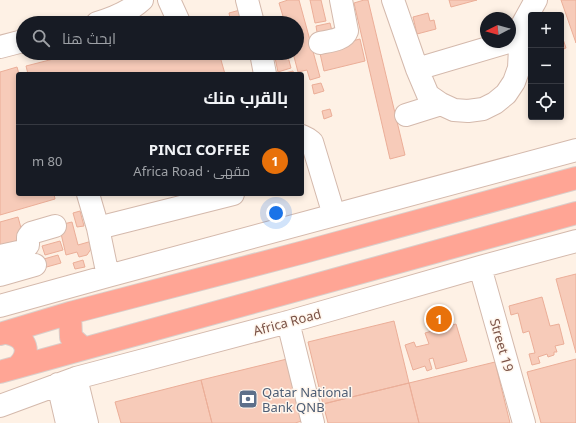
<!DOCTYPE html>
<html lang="ar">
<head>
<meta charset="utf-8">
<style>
  :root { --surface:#171b24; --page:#242831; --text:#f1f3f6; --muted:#9ea1a6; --line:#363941; --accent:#0b8043 }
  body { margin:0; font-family:"Noto Sans",Cairo,sans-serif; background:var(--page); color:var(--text); direction:rtl }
  .controls { position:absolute; right:12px; top:12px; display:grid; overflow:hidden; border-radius:4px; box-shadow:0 2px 6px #0003 }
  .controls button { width:36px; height:36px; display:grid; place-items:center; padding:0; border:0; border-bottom:1px solid var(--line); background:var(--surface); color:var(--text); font:20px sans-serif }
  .compass { position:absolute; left:480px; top:12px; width:36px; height:36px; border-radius:50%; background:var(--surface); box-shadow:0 2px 6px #0003; rotate:264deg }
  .you { position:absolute; left:276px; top:213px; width:14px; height:14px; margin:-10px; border:3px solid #fff; border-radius:50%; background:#1a73e8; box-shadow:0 0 0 6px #1a73e833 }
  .badge { display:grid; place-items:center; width:26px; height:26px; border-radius:50%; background:var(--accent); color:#fff; font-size:13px; font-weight:700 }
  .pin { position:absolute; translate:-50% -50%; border:2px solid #fff; box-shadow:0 1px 4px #0006 }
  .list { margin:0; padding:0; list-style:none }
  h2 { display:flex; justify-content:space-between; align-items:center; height:52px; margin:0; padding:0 16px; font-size:17px }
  h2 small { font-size:13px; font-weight:400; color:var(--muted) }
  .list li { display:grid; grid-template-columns:26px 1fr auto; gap:12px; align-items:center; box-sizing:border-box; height:72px; padding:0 16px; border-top:1px solid var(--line) }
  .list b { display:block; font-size:15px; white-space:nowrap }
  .list p { margin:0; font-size:13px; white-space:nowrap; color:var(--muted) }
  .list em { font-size:13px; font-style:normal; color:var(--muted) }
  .icon { flex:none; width:22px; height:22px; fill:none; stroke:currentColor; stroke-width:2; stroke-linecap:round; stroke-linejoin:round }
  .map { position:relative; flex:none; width:576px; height:423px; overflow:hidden; direction:ltr }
  .search { position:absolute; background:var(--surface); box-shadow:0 2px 6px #0003; left:16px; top:16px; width:288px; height:44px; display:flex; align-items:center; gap:10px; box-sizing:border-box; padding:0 14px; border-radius:22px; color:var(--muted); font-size:15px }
  .panel { position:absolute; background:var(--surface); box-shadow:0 2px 6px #0003; left:16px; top:72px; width:288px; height:124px; border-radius:4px; direction:rtl }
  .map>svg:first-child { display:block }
</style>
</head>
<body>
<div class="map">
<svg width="576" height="423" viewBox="0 0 576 423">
  <rect width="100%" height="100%" fill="#fef1e5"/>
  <path fill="#f7cbb9" stroke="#ebae98" d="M288,0H299L320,77L310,80L307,70L298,72L293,53H297V23H285L279,3Z
    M310,0H321L326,21L315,23Z
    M364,0H368L405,155L390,159L354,3Z
    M449,0H477L451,7Z
    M561,0H576V43Z
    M240,10L243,23H231L229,13Z
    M428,13L430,21L434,20L436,29L417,34L413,17Z
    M211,19L212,23H194Z
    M330,23L333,35L318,38L316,26Z
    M561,33L566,48L561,50Z
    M360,39L365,61L324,71L319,49Z
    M77,53H219L225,74H28L26,66Z
    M274,53H287L291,68L278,72Z
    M17,67L19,74H18V194H54L55,199L0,215V72Z
    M293,71L294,74H281Z
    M321,83L324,91L314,94L312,85Z
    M330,109L332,116L324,119L322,111Z
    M80,211L84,226L77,227L73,213Z
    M18,217L24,239L0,245V222Z
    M72,222L78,245L92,241L93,246L87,255L79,257L77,252L66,255L59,225Z
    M60,241L63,250L45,255L42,246Z
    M58,255L61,263L7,278L5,270Z
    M83,260L85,267L75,269L73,263Z
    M576,274V353L556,279Z
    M542,297L550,326L559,324L564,344L555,346L557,352H554V355L548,357L547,354L538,357L540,363L532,365L529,354L535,353L529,331L523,333L518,313L511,315L509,306Z
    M437,313L438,318L427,322L425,316Z
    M394,321L409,383L323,404L308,342Z
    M456,324L467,361L436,369L433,358L429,359L432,369L427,371L425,366L413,370L405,345L414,342L416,347L429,344L425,333Z
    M287,359L302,421L295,423H212L201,380Z
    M576,359V423H541L527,372Z
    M495,362L510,423H419L409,383Z
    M201,380L212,423H121L115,402Z
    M409,383L419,423H328L323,404Z"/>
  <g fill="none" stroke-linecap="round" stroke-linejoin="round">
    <g stroke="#d4b9ac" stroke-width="24">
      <path id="minor" d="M169,0L179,22
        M247,0L253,23
        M393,0L417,69L428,95L441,104L454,110L468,111L483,109L495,103L506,94L514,82L519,68L521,27L536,0
        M97,23C114,18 129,12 142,0
        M320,43C329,41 344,40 347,31L341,0
        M0,47L23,41
        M261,53L265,74
        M417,69L508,42
        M406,115L441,104
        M302,136L308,139L312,142L334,215
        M88,194L98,228L108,276
        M98,228L233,194
        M0,256L23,251L28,245V237L31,233L55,226
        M480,267L524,423
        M0,275L35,265
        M0,306L108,276L576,150
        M288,322L313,423
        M76,378L87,423
        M58,384L67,423
        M0,406L76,378L288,322L480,267L576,241"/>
    </g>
    <g stroke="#dacfcb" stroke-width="24">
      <path id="highway" d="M70,313L71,337L83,348
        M7,333C27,337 32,353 17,367
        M0,334L70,313L304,252L576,178
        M0,372L576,213"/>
    </g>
    <use href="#minor" stroke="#fff" stroke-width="22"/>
    <use href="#highway" stroke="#ffa595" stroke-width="22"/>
  </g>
  <defs>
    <g id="bank-square" transform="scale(1)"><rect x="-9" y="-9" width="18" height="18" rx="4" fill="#5c6f8a" stroke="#fff6ed"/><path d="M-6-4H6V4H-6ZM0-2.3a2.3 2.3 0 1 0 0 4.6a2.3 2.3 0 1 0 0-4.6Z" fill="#fff"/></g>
  </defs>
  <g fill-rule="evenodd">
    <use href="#bank-square" x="248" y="399"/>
  </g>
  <g text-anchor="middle" stroke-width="3" stroke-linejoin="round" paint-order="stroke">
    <g font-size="13" fill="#7b5347" stroke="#fff6ed">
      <text transform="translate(287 322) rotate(-15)" y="5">Africa Road</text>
      <text transform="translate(502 345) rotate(74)" y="5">Street 19</text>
    </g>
    <g font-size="13" fill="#4e5e75" stroke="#fff6ed" text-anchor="start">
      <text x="262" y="397">Qatar National<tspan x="262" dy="15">Bank QNB</tspan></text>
    </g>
  </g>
</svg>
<div class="controls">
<button>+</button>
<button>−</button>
<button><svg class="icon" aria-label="locate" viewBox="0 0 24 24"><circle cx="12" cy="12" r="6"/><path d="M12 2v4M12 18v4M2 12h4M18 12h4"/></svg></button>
</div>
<svg class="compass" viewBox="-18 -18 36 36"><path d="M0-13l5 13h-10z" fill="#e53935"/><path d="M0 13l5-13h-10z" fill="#9ea1a6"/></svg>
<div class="you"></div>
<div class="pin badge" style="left:439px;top:319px;background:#e8710a">1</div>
<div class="search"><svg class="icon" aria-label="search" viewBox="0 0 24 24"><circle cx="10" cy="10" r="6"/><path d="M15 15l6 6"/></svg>ابحث هنا</div>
<section class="panel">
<h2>بالقرب منك<small></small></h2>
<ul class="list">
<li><span class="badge" style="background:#e8710a">1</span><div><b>PINCI COFFEE</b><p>مقهى · Africa Road</p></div><em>80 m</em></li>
</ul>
</section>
</div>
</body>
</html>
